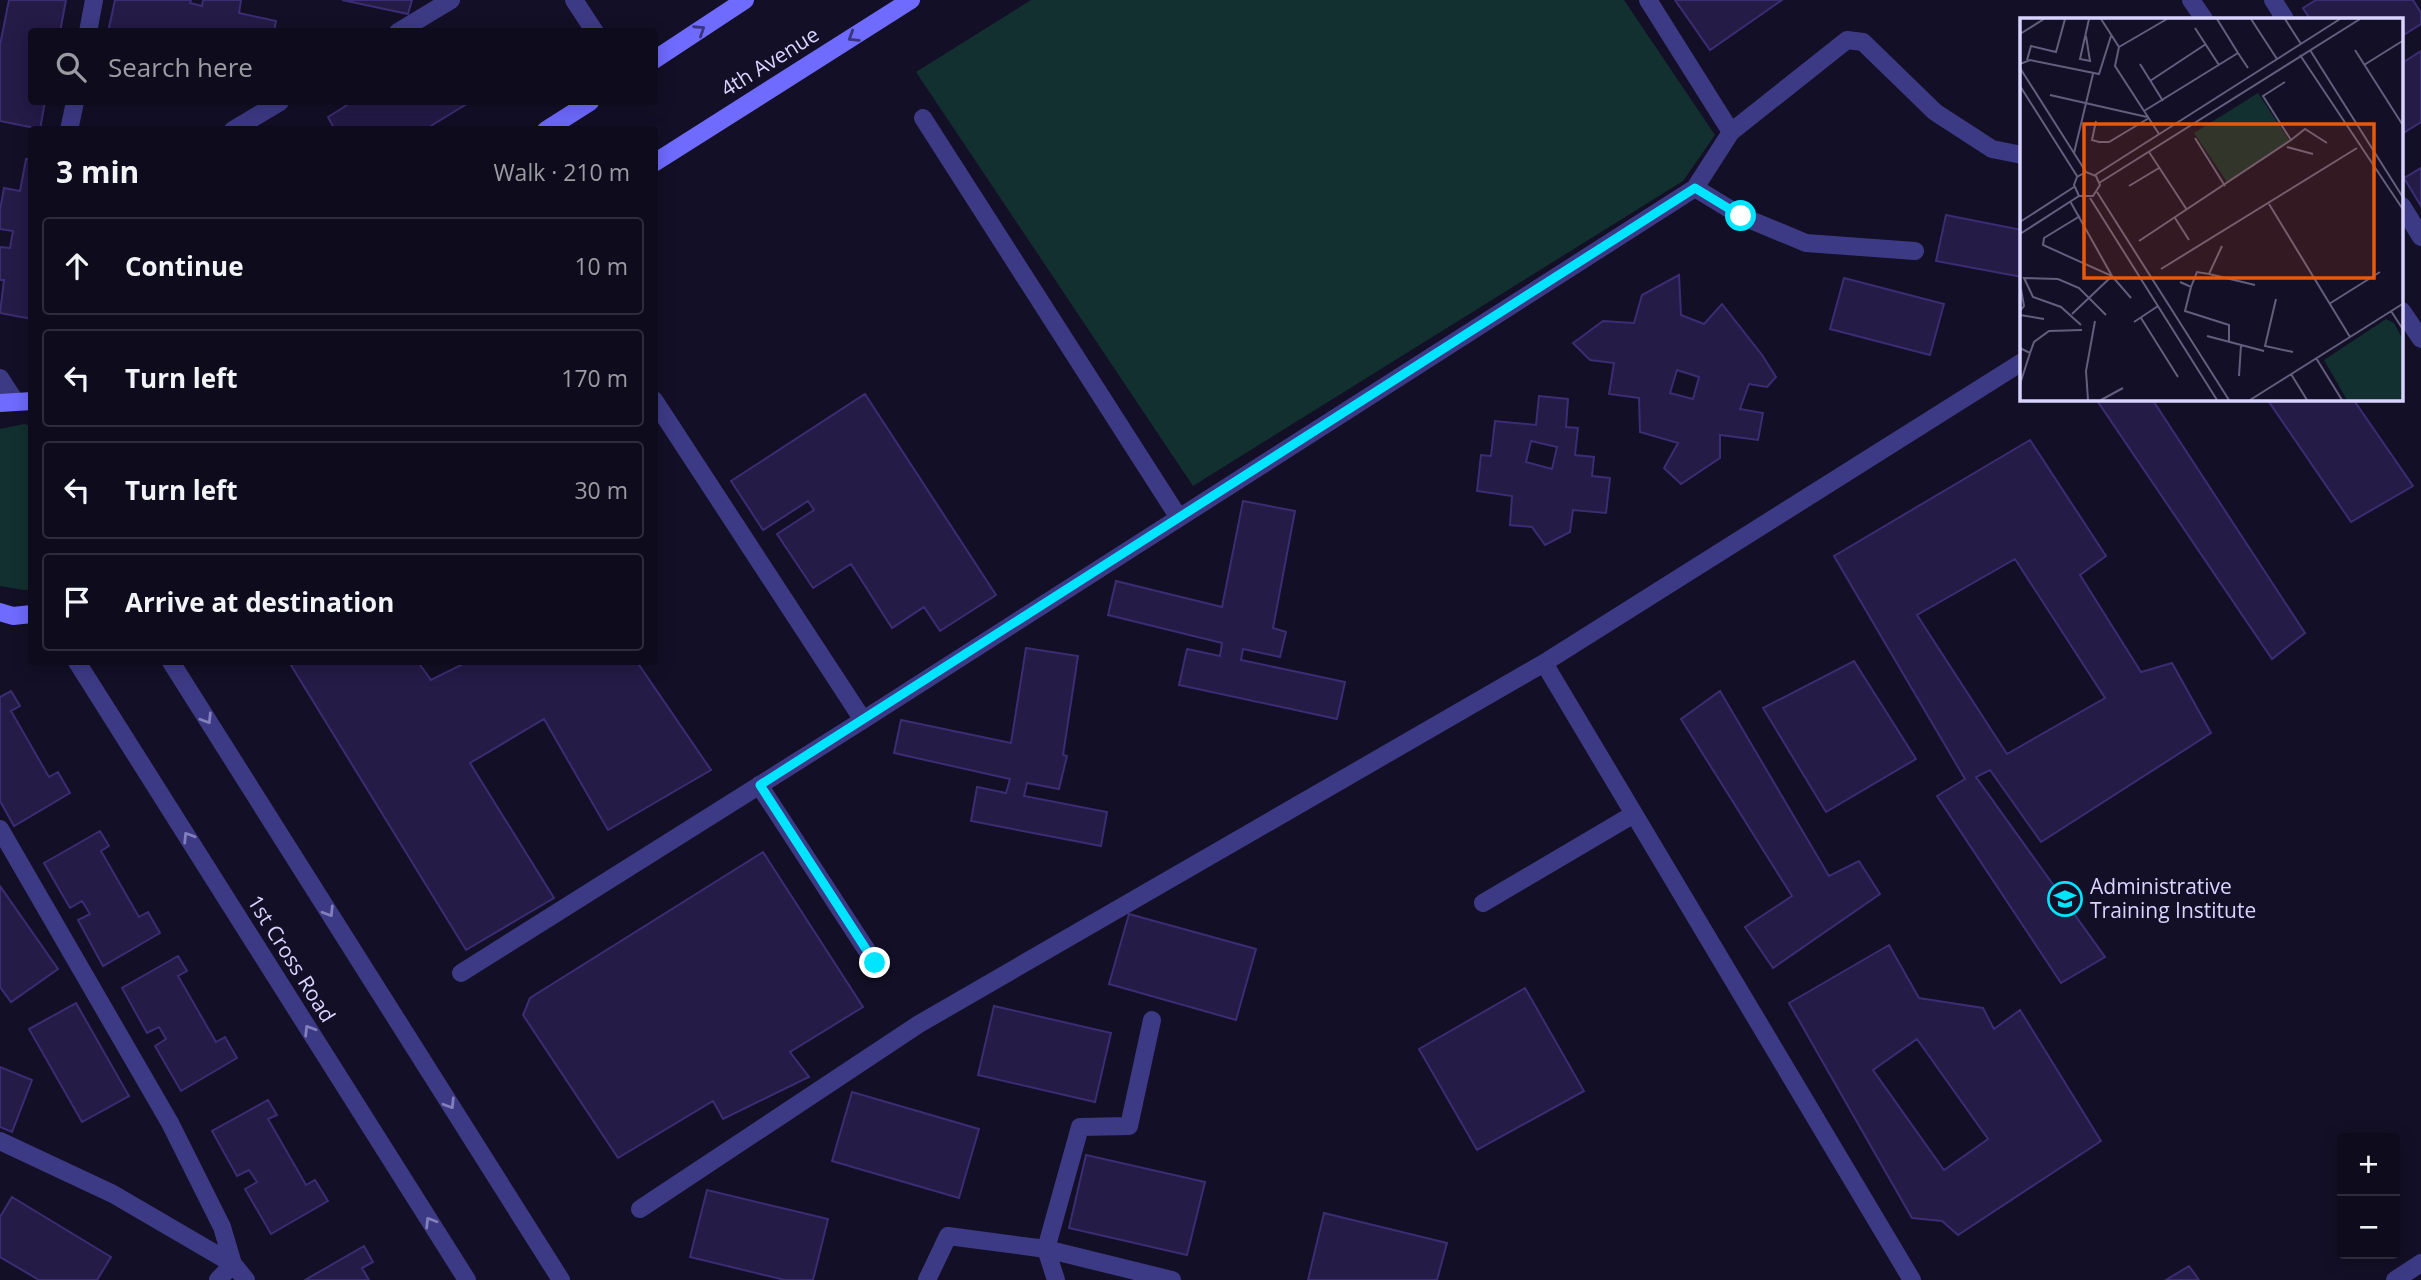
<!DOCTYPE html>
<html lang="en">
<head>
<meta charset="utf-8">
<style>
  :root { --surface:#0e0b1c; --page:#171425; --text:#f1f3f6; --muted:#9b9ba3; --line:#2e2b3b }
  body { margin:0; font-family:"Open Sans",sans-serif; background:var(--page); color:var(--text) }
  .controls { position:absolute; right:21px; bottom:21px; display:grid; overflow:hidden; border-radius:7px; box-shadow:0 4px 18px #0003 }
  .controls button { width:63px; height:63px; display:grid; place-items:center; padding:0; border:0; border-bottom:2px solid var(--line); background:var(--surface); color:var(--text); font:35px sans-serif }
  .stop { position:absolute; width:21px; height:21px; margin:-16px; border:5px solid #00e5ff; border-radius:50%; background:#fff }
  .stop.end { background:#00e5ff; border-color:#fff; box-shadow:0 2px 7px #0008 }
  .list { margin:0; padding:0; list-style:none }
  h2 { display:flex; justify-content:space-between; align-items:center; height:91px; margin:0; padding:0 28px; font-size:30px }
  h2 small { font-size:23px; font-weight:400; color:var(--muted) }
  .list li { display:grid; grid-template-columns:46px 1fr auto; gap:21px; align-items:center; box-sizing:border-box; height:98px; margin:0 14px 14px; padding:0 14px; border:2px solid var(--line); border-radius:7px }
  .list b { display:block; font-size:26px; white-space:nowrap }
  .list em { font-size:23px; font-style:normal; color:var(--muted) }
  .icon { flex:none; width:38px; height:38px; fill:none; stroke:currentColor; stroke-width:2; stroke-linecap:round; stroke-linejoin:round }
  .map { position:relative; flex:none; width:2421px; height:1280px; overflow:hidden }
  .search { position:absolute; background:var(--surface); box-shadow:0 4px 18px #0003; left:28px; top:28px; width:630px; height:77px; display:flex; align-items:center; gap:18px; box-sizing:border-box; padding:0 24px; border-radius:7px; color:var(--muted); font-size:26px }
  .panel { position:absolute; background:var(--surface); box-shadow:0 4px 18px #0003; left:28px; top:126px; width:630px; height:539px; border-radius:7px }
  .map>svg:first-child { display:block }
</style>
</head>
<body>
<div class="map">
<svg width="2421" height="1280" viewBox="0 0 2421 1280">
  <rect width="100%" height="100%" fill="#130f26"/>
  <path fill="#12302f" d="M1031,0H1624L1715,135L1683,181L1193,486L916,72Z
    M24,424L32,426V589L23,590L0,586V429Z"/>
  <path fill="#241b47" stroke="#3b2d73" stroke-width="2" fill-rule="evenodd" d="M9,0H66L60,32H32V102H45L40,129L0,121V45Z
    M115,0H191L190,3L202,6L203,0H241L239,13L276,21L274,32H108Z
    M342,0H412L408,14Z
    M1675,0H1782L1710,50Z
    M2316,0H2413L2421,13V24L2402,36V19H2310L2303,8Z
    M2421,51V122L2402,134V63Z
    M352,102H399L400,103L403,102H470L424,130H335L328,117Z
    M26,159L32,160V319L0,313L4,280H0V247L10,248L13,231L0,229V210L4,188L20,191Z
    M2421,168V206L2404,178Z
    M1946,215L2022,230V277L1936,261Z
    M1679,275L1681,315L1704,324L1722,304L1762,355L1776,377L1767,387L1749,384L1740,409L1763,413L1758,440L1720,435V458L1681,484L1664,468L1678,443L1640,432L1639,398L1609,394L1614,363L1590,360L1573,343L1603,321L1634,323L1642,295Z
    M1844,278L1944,304L1930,355L1830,329Z
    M1677,370L1699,377L1693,399L1670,393Z
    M865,394L996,595L940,631L924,607L892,628L851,564L813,588L777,534L814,510L808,501L763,530L731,481Z
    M1539,396L1568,399L1566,427L1578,428L1575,455L1594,457L1592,476L1610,478L1606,513L1573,510L1570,532L1545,545L1532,527L1510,525L1512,496L1477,491L1481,455L1491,456L1495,421L1536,425ZM1531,441L1557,447L1552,469L1526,462Z
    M2096,399H2152L2305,633L2272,659Z
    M2267,399H2353L2413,486L2351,522Z
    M2030,440L2106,556L2080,575L2141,672L2172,663L2211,733L2041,842L1990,770L1976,777L2105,957L2061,983L1937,796L1965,779L1834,556ZM2015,559L2105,698L2007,754L1917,615Z
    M1243,501L1295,511L1273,628L1286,632L1280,657L1243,649L1241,660L1345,682L1337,719L1179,685L1187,649L1220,656L1222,643L1108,615L1116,581L1222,607Z
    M1026,648L1078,656L1063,755L1067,756L1059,789L1027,783L1024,796L1107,812L1101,846L971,821L977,787L1006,793L1010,779L894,753L901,720L1011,743Z
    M1854,661L1916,759L1826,812L1763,708Z
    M289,662H418L431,680L467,662H637L711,770L608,830L544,719L470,763L554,898L466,950Z
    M11,691L20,706L11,711L49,777L58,772L70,793L14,826L0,801V697Z
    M1720,691L1829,876L1859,861L1880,894L1773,968L1745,927L1792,896L1681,719Z
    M100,831L109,846L101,851L139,917L148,912L160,933L103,966L78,920L90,914L82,901L70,908L44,863Z
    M763,852L863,1007L790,1052L809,1077L723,1119L713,1101L618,1158L523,1015L530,998Z
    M0,886L58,969L11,1002L0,987Z
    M1129,914L1256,949L1236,1020L1109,984Z
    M1889,945L1919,998L1983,1008L1994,1029L2020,1010L2101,1141L1958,1235L1942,1221L1912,1218L1789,1003ZM1917,1039L1988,1139L1944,1170L1873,1070Z
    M178,956L187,971L178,976L216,1042L225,1037L237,1058L181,1091L155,1046L166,1039L159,1027L147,1033L122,988Z
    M1525,988L1584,1091L1477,1150L1419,1049Z
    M76,1003L129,1096L82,1122L29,1029Z
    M994,1006L1111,1033L1095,1102L978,1075Z
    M0,1067L32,1080L12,1132L0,1127Z
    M852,1092L979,1129L959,1198L832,1161Z
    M268,1100L277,1115L268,1119L306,1185L315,1180L328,1201L271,1234L245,1189L257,1182L249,1170L237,1176L212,1131Z
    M1086,1155L1205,1182L1187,1255L1069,1228Z
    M707,1190L828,1219L813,1280H785L690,1257Z
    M12,1197L111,1257L97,1280H39L0,1257V1217Z
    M1324,1213L1447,1243L1437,1280H1308Z
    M364,1246L373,1262L362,1268L369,1280H305Z
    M2189,1266L2199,1280H2166Z"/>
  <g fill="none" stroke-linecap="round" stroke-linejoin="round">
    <path stroke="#3d3a85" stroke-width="18" d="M574,0L595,32
      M1648,0L1731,132L1847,40L1863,42L1935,112L1992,149L2022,155
      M88,32L94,0
      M398,32L451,0
      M923,118L1179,518
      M69,130L75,102
      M233,130L280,102
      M1695,188L1741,216L1806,243L1915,251
      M654,400L863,720
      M1544,663L1912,1280
      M759,785L875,963
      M0,829L170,1123L222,1227L233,1264L218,1280
      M1483,903L1634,814
      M461,973L863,720L1695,188L1731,132
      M0,1141L113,1194L233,1264L246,1280
      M640,1209L919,1024L1544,663L2022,362
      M1046,1249L1172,1280
      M1046,1249L1056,1280
      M927,1280L948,1236L1046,1249L1080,1127L1129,1126L1152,1020
      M2395,1280L2421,1263"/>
    <path stroke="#3d3a85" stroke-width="18" d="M2191,0L2204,19
      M2273,0L2285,19
      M2402,206L2421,237
      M2402,311L2421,339
      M0,378L15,401
      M77,662L467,1280
      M171,662L561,1280"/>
    <path stroke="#6f6bff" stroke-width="18" d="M654,60L745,0
      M546,130L590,102
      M654,163L911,0
      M0,403L32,401
      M0,612L13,616L32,614"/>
  </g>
  <defs><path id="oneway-chevron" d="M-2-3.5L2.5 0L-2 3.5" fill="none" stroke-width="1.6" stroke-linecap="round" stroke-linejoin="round" transform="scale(1.75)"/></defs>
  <g stroke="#38347d">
    <use href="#oneway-chevron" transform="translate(700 30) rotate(-33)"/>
    <use href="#oneway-chevron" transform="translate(853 37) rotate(148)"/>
  </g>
  <g stroke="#837fbc">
    <use href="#oneway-chevron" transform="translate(207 719) rotate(58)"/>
    <use href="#oneway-chevron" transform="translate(188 837) rotate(-122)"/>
    <use href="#oneway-chevron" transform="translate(329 912) rotate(58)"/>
    <use href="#oneway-chevron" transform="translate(309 1030) rotate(-122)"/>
    <use href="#oneway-chevron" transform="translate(450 1104) rotate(58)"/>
    <use href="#oneway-chevron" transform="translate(430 1222) rotate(-122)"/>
  </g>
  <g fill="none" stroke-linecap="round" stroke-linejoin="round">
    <path stroke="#00e5ff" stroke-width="9" d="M875,963L760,785L1695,188L1741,216"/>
  </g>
  <defs>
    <g id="university-ring" transform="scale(1.75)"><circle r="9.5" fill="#130f26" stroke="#00e5ff" stroke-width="1.5"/><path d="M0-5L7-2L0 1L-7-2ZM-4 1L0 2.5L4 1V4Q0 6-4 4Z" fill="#00e5ff"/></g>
  </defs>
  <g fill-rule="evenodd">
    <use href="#university-ring" x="2065" y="899"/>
  </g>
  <g text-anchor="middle" stroke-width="5" stroke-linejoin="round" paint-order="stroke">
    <g font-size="21" fill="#d9d4ff" stroke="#130f26">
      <text transform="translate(770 62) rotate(-32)" y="7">4th Avenue</text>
      <text transform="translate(291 959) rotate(58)" y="7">1st Cross Road</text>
    </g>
    <g font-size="21" fill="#d9d4ff" stroke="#130f26" text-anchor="start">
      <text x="2090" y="894">Administrative<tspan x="2090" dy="24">Training Institute</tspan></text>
    </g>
  </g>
  <g transform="translate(2020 18)">
    <rect width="383" height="383" fill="#130f26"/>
    <path d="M238,75L269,122L207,164L174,115ZM366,301L374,305L383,322V382H327L304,342Z" fill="#12302f"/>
    <path fill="none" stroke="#625e7d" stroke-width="2" d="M81,1L99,29L95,48L139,116M197,1L218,35M231,1L257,41M265,1L281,26M175,10L199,47M0,16L24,1M66,18L70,43L60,41L69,1M99,29L147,1M290,32L384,181M335,32L384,109M280,37L384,193M7,42L11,28L36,34L45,1M0,46L10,42L79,56L91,18M120,46L143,83M344,47L384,22M0,50L66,154M130,63L186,26M265,64L243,78L271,122L285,111L307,125M0,68L57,158M30,77L127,99M124,93L218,35L228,50M76,103L72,122L79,124H89L129,100M175,120L205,168M267,129L293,136M129,134L167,192M54,135L73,56M75,157L320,1M79,165L340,1M109,168L139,150M77,174L209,382M70,180L197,382M50,183L92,258L52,296M249,186L330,319M60,198L24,220L23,227L92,258L111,280M155,200L169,222M0,204L54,169M0,216L59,178H73L80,167L76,158L66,154L57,159L54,167L59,178M119,223L271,122M141,251L337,130M189,256L235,267M160,264L171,269L177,254L189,256L202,228M171,269L165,293L209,307V323M256,281L245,328L273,334M309,286L360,254M0,293L4,288L1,271M371,293L384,313M0,297L24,301M121,300L158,359M114,304L138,288M61,307L41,289L13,279L4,260L38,261L59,270L86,297M187,318L244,333M0,330L10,335L0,366M10,335L14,324L29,313L62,312M296,340L322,382M271,356L287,382M219,358L221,327M68,382L66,353L75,303M81,382L103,370M230,382L384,285"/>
    <path fill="#e8590c" fill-opacity="0.15" stroke="#e8590c" stroke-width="3.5" d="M64,106H354V260H64Z"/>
    <rect width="383" height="383" fill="none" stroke="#d9d4ff" stroke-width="3.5"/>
  </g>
</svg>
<div class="controls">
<button>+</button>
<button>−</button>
</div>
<div class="stop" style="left:1741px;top:216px"></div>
<div class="stop end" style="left:875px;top:963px"></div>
<div class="search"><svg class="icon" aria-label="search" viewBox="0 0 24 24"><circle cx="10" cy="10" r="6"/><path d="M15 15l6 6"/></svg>Search here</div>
<section class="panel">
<h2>3 min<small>Walk · 210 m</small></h2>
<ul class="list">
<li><svg class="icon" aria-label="ahead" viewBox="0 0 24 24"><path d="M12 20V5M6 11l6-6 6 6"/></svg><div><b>Continue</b></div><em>10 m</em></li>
<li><svg class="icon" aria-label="left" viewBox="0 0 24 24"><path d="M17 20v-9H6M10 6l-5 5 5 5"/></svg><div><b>Turn left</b></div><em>170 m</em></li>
<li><svg class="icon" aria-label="left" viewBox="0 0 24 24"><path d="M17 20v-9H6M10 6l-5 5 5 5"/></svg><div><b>Turn left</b></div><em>30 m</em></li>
<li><svg class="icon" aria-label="arrive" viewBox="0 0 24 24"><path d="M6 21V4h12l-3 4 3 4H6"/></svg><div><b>Arrive at destination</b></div></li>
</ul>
</section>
</div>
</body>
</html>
